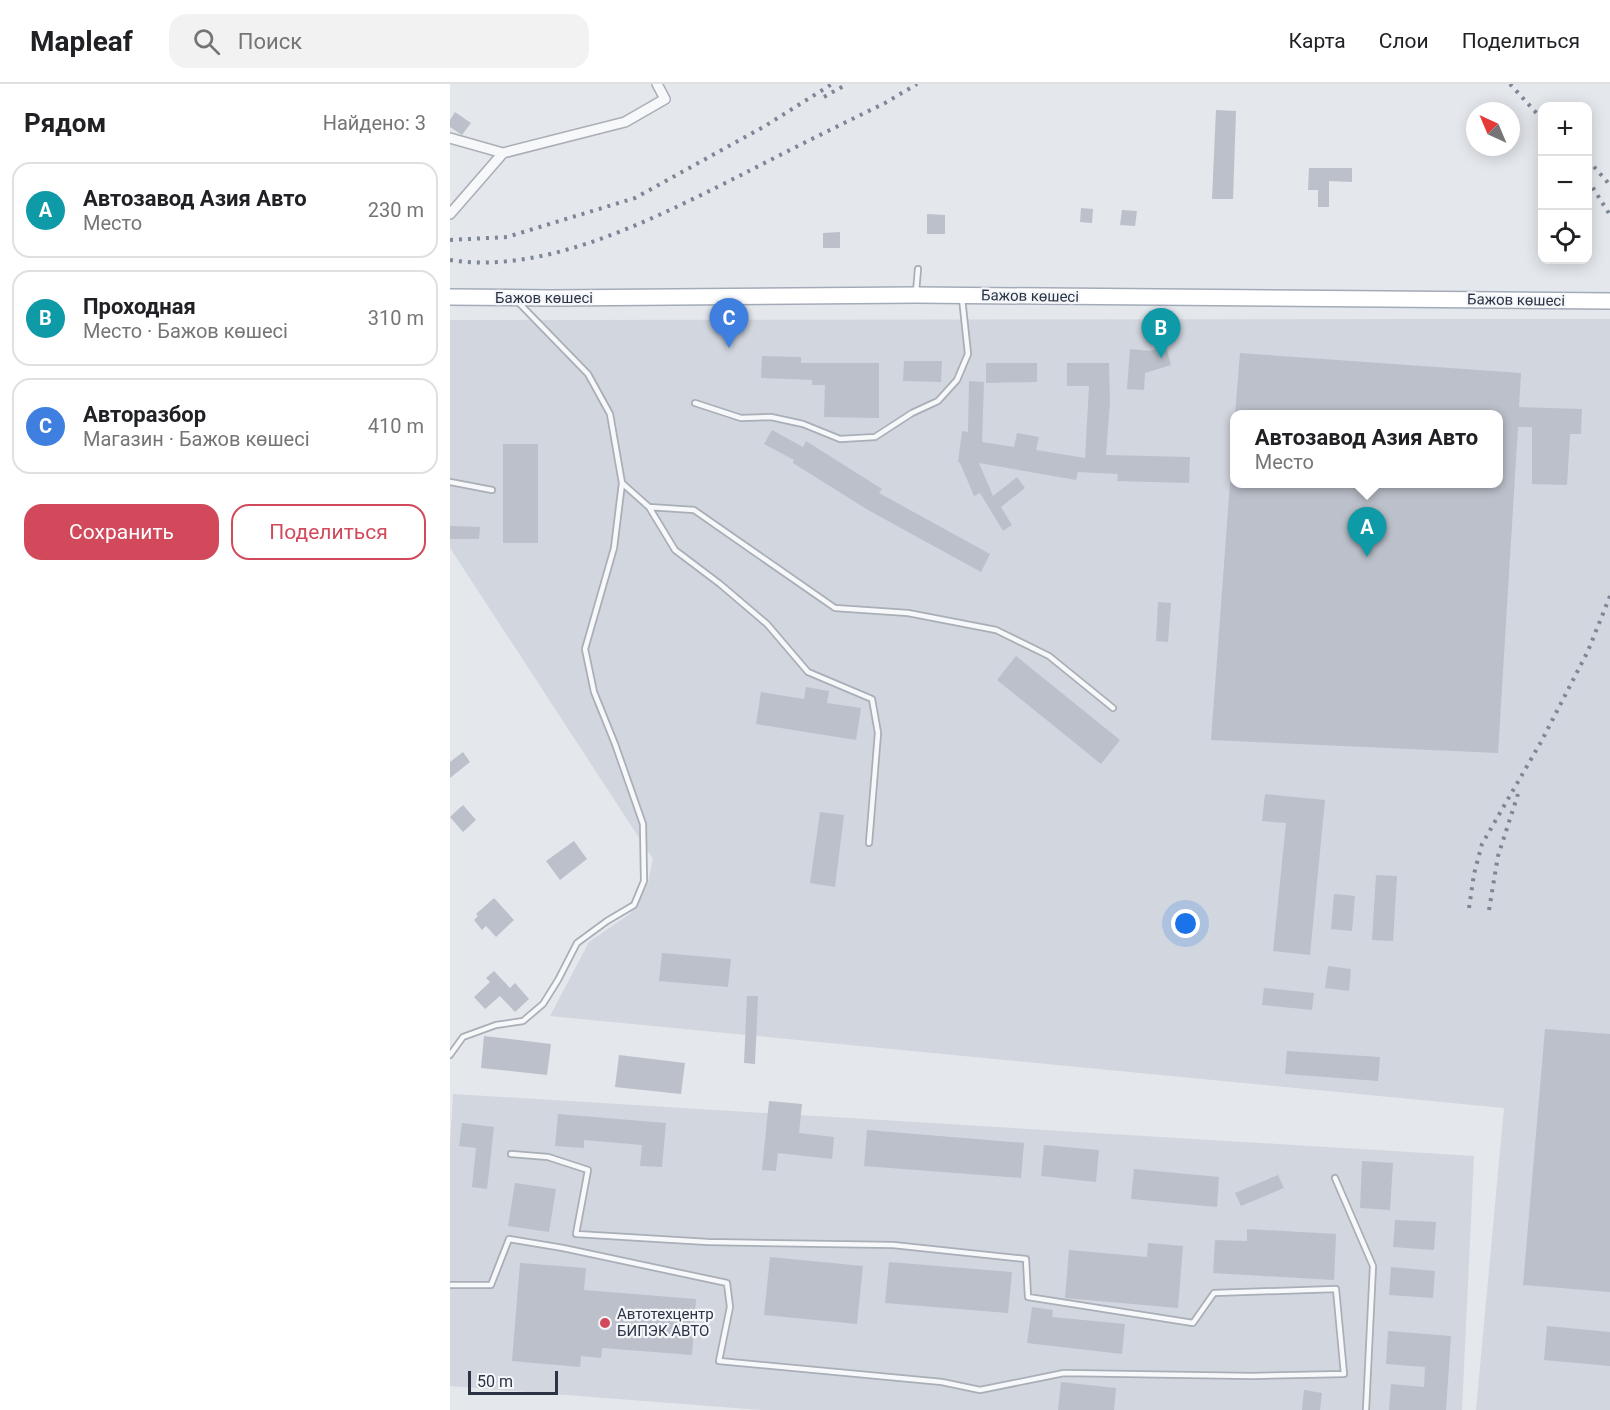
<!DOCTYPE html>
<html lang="ru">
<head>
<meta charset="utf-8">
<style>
  :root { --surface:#fff; --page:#f2f2f2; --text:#202124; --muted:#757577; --line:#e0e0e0; --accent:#d1495b }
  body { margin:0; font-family:Roboto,sans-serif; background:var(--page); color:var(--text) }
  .controls { position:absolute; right:18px; top:18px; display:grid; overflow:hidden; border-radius:12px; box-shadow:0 3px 15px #0003 }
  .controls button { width:54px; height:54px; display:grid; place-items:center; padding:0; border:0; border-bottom:2px solid var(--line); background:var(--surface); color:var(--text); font:30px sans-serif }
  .compass { position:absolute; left:1016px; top:18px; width:54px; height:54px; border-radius:50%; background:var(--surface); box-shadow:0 3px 15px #0003; rotate:316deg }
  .scale { position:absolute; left:18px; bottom:15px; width:90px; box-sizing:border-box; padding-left:6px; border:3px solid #2b3445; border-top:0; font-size:16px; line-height:21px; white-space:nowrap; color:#2b3445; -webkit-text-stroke:4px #f4f6f9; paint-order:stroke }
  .you { position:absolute; left:736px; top:840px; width:21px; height:21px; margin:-15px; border:4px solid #fff; border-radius:50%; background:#1a73e8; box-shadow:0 0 0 9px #1a73e833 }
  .badge { display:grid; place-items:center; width:39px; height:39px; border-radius:50%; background:var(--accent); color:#fff; font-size:20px; font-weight:700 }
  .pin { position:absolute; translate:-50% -50px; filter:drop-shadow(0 2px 3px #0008) }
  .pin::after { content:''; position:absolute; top:32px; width:21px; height:18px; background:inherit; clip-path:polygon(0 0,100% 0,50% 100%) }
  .popup { position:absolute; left:780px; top:326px; width:273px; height:78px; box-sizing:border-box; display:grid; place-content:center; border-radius:12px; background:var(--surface); filter:drop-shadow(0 2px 4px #0005); font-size:20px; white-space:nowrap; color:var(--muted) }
  .popup b { font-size:22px; color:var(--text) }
  .popup::after { content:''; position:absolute; left:50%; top:100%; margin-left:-12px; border:12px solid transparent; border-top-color:var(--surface) }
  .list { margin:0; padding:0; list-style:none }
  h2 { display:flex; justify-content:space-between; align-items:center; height:78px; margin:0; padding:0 24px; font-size:26px }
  h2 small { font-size:20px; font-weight:400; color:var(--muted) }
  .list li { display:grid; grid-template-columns:39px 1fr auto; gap:18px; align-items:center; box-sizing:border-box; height:96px; margin:0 12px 12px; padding:0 12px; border:2px solid var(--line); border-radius:18px }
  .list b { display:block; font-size:22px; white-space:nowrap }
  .list p { margin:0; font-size:20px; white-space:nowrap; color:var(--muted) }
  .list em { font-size:20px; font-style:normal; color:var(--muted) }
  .actions { display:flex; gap:12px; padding:18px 24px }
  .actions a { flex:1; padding:14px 0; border:2px solid var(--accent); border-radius:18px; text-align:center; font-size:21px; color:var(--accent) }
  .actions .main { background:var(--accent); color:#fff }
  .icon { flex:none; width:33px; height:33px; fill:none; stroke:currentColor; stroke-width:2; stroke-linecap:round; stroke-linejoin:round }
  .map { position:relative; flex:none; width:1160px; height:1326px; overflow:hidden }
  header { display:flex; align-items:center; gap:36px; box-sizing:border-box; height:84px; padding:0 30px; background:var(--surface); border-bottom:2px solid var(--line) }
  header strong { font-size:28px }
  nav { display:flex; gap:33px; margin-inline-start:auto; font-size:21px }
  .search { width:420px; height:54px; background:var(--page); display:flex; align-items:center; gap:15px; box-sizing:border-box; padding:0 21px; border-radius:18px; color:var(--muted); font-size:22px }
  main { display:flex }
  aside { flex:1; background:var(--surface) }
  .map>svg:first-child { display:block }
</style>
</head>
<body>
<header>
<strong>Mapleaf</strong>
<div class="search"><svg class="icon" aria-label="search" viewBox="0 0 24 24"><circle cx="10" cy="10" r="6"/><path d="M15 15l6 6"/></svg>Поиск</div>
<nav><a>Карта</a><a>Слои</a><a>Поделиться</a></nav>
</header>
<main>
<aside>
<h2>Рядом<small>Найдено: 3</small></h2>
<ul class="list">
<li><span class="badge" style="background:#0f9aa8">A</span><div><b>Автозавод Азия Авто</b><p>Место</p></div><em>230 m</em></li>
<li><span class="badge" style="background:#0f9aa8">B</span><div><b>Проходная</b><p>Место · Бажов көшесі</p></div><em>310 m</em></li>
<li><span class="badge" style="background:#3f7fe0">C</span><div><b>Авторазбор</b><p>Магазин · Бажов көшесі</p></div><em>410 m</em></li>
</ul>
<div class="actions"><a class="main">Сохранить</a><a>Поделиться</a></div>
</aside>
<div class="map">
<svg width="1160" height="1326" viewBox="0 0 1160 1326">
  <rect width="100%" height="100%" fill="#e4e7ec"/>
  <path fill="#d2d6de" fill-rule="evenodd" d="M1160,235V1326H1026L1054,1024L100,932L139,858L181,829L198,799L203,775L0,464V236ZM785,330H1049V400H785Z
    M3,1010L1024,1072L1012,1326H311L0,1302V1060Z"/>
  <path fill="#bbc0ca" d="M766,26L786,27L783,115H762Z
    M5,28L21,39L12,51L0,43V36Z
    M859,84H902V98L879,97V123H868V106H858Z
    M631,124L643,125L642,139L630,138Z
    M672,126L687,127L685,142L670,141Z
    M477,130L495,131V150H477Z
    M390,148V164H373V149Z
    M716,262L721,281L695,289L694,306L677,305L680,265L700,267Z
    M790,269L1071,289L1069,323L1132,325L1131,350H1120L1117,401L1082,400V343H1068L1048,669L761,656L780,399H1049V330H785Z
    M312,272L351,273V279H429V334L374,333L375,301H362V296L311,294Z
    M454,277H492L491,298L453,297Z
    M536,279H587V298L536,299Z
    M617,279H659L660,318L656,371L740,373L739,399L667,397L668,390L628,388L626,396L529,379L543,412L567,393L575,404L551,423L562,441L553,447L530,409L524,412L510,379L508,378L512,347L518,348L519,297L534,298L532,358L564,363L567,349L589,353L586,366L635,374L639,302H617Z
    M322,346L353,363L356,357L432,405L429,409L540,470L531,488L418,426L343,379L344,376L314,360Z
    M53,360H88V459H53Z
    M0,442L30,443L29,455H0Z
    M708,518L721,519L718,558L706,557Z
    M566,572L670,656L651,680L547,596Z
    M356,603L379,607L377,619L411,624L406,656L306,640L311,608L354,615Z
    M13,668L20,678L0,694V678Z
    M815,710L875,716L860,871L823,867L836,739L812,737Z
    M13,721L26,736L13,748L0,733Z
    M370,728L394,731L385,803L360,799Z
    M124,757L137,775L110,796L96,777Z
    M926,791L947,792L943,857L922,856Z
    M884,810L905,812L902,847L881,845Z
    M44,814L64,836L46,853L36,842L32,846L24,836L28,832L26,830Z
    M212,869L281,875L278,903L209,897Z
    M878,882L901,885L899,907L875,904Z
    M44,887L60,904L65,899L79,915L65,928L50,912L35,925L24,913L40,898L36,894Z
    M814,904L864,909L862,926L812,921Z
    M297,912H308L305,980L294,979Z
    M1095,945L1160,950V1208L1073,1201Z
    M34,952L101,960L97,991L31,984Z
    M837,967L930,973L928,997L835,990Z
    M169,971L235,979L231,1010L165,1003Z
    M319,1017L352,1020L349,1049L384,1053L382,1075L328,1069L326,1087L312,1086Z
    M108,1030L216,1039L212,1083L190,1082L192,1061L134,1056V1064L105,1062Z
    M12,1039L44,1043L37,1105L22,1103L26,1064L9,1062Z
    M417,1046L574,1059L571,1094L414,1082Z
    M594,1061L649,1066L646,1098L591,1092Z
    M912,1077L943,1079L940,1126L910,1124Z
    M684,1085L769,1093L767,1123L681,1115Z
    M828,1091L834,1104L791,1122L785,1109Z
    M65,1099L106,1105L99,1148L58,1142Z
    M945,1136L986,1138L984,1166L943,1163Z
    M797,1145L886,1150L884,1196L763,1189L765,1156L797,1157Z
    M698,1159L733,1162L728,1224L615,1214L619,1166L697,1173Z
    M320,1173L413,1182L407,1240L314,1231Z
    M439,1178L562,1188L558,1229L435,1219Z
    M70,1179L136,1184L134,1206L246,1215L242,1271L152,1264L151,1274L131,1272L130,1283L62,1277Z
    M941,1183L985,1187L983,1214L939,1211Z
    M582,1223L603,1226L602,1233L675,1240L672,1270L577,1259Z
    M1097,1242L1160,1248V1282L1094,1276Z
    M938,1247L1001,1252L996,1326H939L941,1300L974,1303L975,1283L936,1280Z
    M611,1298L666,1304L664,1326H608Z
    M854,1306L872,1309L870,1326H852Z"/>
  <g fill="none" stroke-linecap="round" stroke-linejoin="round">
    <g stroke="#a9aeb7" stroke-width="8">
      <path id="lane" d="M466,208L468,185
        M245,319L291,334L321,333L353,340L390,355L425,353L462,329L488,317L507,296L518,270L512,214
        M0,398L42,406
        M172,399L199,423L225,466L270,500L317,540L358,588L422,615L428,649L419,759
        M199,423L244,426L385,524L458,529L546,546L599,572L663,624
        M0,971L13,953L46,941L73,937L93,920L108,896L127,859L157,837L184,821L194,797L193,740L165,660L144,608L135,565L164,464L172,399L160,330L138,290L68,218
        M885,1094L923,1182L916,1326
        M0,1201H41L59,1155L113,1164L277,1199L280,1223L269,1277L492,1298L530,1306L614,1289L802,1292L894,1290L886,1205L764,1209L743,1239L578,1213L576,1175L443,1161L258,1158L126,1150L138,1086L98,1073L61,1070"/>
    </g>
    <g stroke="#a9aeb7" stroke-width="12">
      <path id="street" d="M0,54L53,69
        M0,130L53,69L175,38L215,15L207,0"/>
    </g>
    <g stroke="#a3abb8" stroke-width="18">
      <path id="primary" d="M0,213L101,214L466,211L1160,217"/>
    </g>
    <use href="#lane" stroke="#f7f8fa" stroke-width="4.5"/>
    <use href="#street" stroke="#f7f8fa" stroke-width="9"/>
    <use href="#primary" stroke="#fff" stroke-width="15"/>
    <path stroke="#7d8696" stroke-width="4" stroke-dasharray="3 6" stroke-linecap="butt" d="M1060,0L1092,35
      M374,13L397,0
      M1138,76L1160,101
      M1138,96L1160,131
      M0,156L57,153L185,114L315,42L382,0
      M0,176C99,192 215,129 301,86C345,63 390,41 435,19L467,0
      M1019,824L1024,790L1032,760L1091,658L1138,567L1160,512
      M1039,826L1048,772L1068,710"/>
  </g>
  <circle fill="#d1495b" stroke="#f4f6f9" stroke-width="2" cx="155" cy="1239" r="6"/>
  <g text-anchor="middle" stroke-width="4.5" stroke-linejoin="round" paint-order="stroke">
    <g font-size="15" fill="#2b3445" stroke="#f4f6f9">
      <text transform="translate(580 212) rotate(1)" y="5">Бажов көшесі</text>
      <text x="94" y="219">Бажов көшесі</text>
      <text transform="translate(1066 216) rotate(1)" y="5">Бажов көшесі</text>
    </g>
    <g font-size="15" fill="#2b3445" stroke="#f4f6f9" text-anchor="start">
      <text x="167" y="1235">Автотехцентр<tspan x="167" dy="17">БИПЭК АВТО</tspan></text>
    </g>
  </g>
</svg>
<div class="controls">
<button>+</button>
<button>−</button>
<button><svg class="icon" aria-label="locate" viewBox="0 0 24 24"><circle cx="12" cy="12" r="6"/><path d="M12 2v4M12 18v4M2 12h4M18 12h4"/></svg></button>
</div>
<svg class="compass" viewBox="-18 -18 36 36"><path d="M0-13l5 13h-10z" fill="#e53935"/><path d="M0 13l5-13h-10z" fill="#757577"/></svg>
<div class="scale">50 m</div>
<div class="you"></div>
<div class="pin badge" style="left:917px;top:473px;background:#0f9aa8">A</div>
<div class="popup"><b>Автозавод Азия Авто</b>Место</div>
<div class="pin badge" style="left:711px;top:274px;background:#0f9aa8">B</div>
<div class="pin badge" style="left:279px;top:264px;background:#3f7fe0">C</div>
</div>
</main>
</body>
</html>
